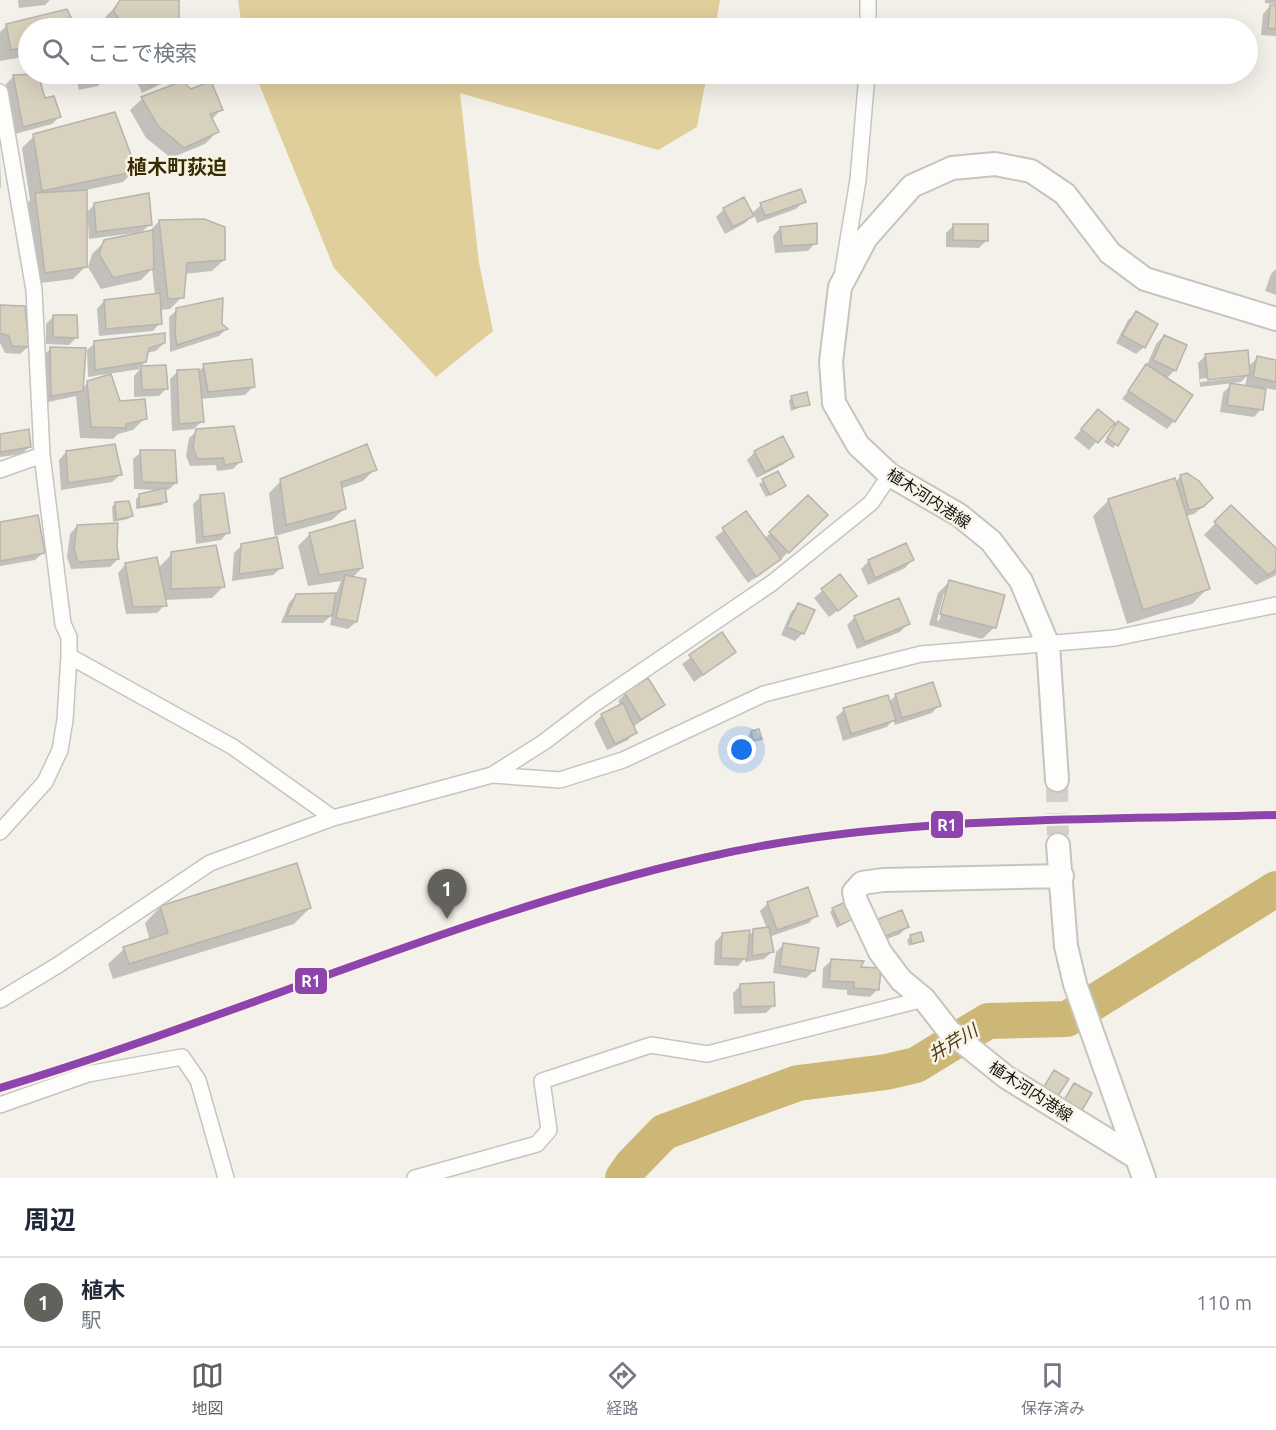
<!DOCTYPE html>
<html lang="ja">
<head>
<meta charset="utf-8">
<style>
  :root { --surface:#fff; --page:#f2f2f3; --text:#1f2937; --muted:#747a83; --line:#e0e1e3; --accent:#63615c }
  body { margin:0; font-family:Ubuntu,"Noto Sans JP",sans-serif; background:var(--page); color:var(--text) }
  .you { position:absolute; left:742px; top:750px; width:21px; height:21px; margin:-15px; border:4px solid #fff; border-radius:50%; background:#1a73e8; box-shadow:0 0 0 9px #1a73e833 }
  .badge { display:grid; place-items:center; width:39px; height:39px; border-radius:50%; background:var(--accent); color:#fff; font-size:20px; font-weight:700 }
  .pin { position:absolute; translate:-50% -50px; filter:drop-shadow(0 2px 3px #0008) }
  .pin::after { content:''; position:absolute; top:32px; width:21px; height:18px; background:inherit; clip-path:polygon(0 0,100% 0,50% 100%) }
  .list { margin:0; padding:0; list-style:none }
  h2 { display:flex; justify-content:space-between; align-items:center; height:78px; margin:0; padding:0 24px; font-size:26px }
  h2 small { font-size:20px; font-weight:400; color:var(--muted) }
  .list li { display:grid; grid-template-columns:39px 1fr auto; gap:18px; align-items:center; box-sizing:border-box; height:90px; padding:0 24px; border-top:2px solid var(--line) }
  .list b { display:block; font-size:22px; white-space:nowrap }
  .list p { margin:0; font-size:20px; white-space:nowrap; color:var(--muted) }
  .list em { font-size:20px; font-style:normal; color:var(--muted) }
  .icon { flex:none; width:33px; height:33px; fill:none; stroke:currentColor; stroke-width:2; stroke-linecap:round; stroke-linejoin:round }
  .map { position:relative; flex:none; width:1276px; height:1178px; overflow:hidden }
  .search { position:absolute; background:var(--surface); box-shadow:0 6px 24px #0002; left:18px; right:18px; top:18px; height:66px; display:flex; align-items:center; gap:15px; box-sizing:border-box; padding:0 21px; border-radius:33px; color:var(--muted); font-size:22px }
  .sheet { height:168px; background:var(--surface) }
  nav { display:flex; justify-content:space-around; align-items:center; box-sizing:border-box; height:84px; border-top:2px solid var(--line); background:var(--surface); font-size:16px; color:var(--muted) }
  nav a { display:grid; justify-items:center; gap:3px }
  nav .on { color:var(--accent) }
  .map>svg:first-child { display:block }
</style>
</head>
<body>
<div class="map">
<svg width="1276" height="1178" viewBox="0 0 1276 1178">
  <rect width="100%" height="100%" fill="#f4f1ea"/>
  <path fill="#e0ce9b" d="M238,0H720L715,28H242Z
    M255,74H707L697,127L658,150L460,93L479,263L493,331L436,377L334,268Z"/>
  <path fill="#0003" fill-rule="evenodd" d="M18,0H50L45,5L19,8Z
    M123,0H178L177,27L106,28L102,23L107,15Z
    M1265,0H1276V4L1265,3Z
    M1270,6L1276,7V36L1261,35L1263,14Z
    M66,11L75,28H28V56L0,61V32L6,26Z
    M75,74H104L105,78L98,86L79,90Z
    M142,74H183L142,93L136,80Z
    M14,76L44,99L60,116L52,124L15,134L6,84Z
    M142,99L221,110L211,120L217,132L205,144L171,158L146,138L130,110Z
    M34,136L135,170L123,182L86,190V213L95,204L150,224L140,234L148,233L159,221L224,260L212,271L184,274L182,297L170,309L160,310V323L153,331L99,336L97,309L104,301L155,295L152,269L141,280L101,289L88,267L92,254L104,242L135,235V233L89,239L88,223H85V267L73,279L33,284L24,207L30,200L22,148Z
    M0,155L1,187L0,188Z
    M804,201L796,209L757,223L754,214L745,223L725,234L716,217L724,209L751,214L761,205Z
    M953,226L987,240L979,248L946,247V233Z
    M780,228L815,243L808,251L775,253L773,236Z
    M1276,269V295L1265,291L1271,274Z
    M0,306L28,347L20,354L5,353L0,343Z
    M177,310L220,324L226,329L219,336L170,352L169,317Z
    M1136,313L1144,347L1136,354L1116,343L1128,320Z
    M53,317L76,338L69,345L46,344V324Z
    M1164,336L1175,370L1166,379L1174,421L1167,429L1122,399L1146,367L1156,344Z
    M95,343H164L156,351L146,353L145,362L139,368L164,366L166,389L159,396L134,397V376L140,369L88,377L87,350Z
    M51,348L82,389L88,382L145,418L133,430L118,434L113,439L80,438L76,396L44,403L43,356Z
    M1205,356L1248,367L1257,358L1276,361V390L1265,388L1261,409L1254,417L1220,412L1223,393L1231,385L1245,387L1247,376L1241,382L1200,387L1198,363ZM1242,374V377L1200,382V379Z
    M204,366L253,387L245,395L200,399L202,421L194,429L172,431L170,379L177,372L200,370Z
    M792,397L808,404L791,411L789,401Z
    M1090,419L1113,423L1089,450L1074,438Z
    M1115,427L1127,430L1113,448L1104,442Z
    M197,431L241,461L233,469L217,471L216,465L190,466L186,456L189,438Z
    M0,435L30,446L22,454L0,457Z
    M66,452L120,475L112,482L61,490L59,460Z
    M141,452L176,483L168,490H164L165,501L162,505L136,509V499L140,495L157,490L134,489L133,459Z
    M755,452L792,456L784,464L757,478L747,460Z
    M375,469L363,481L340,489L344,509L332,520L275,536L281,568L273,575L232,581L234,553L242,545L275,539L269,493L281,481Z
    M777,473L784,486L766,497L759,484Z
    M1181,476L1204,506L1194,514L1185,516L1208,588L1192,604L1127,624L1093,516L1109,500L1175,482Z
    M200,497L228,532L221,540L196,544L193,504Z
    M808,497L826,515L780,560L748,583L715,537L746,513L764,539Z
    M115,503L132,516L128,519L113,522L112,507Z
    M1231,507L1276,550V575L1256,585L1204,535Z
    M0,524L43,553L35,560L0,566Z
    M77,526L115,548L118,559L110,567L71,569L67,557L70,534Z
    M310,534L362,568L352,578L356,622L348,629L330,625L332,615L323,623H281L289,603L296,595L336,594L341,581L308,586L298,546Z
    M905,545L912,560L905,568L868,585L861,569L868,562Z
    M172,554L224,586L212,598L164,600L165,605L157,613L126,614L118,573L125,565L160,575V566Z
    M840,576L848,603L829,617L814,598Z
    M949,582L994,628L982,639L929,625L938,593ZM944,593H947L939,621L937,620Z
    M799,604L803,633L795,641L781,635L791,612Z
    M855,617L908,624L900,632L857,649L847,625Z
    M722,634L734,652L694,682L682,664Z
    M933,684L939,705L932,713L895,725L893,720L887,727L843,741L836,717L844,710L889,702L895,696Z
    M625,694L663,705L633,727L635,732L628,740L607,750L594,723L601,716L621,706L618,701Z
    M751,732L760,738L750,743L748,736Z
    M768,903L816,915L809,923L769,937L772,952L764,959L745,962V958L738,966L714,965L715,942L723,934L748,937L754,930L767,929L760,911Z
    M160,907L310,908L294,924L113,979L108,964L124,949L150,941L145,923Z
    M833,909L852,919L837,928L830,912Z
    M877,921L907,927L900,934L875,944Z
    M911,936L922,941L909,946L907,940Z
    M784,944L814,971L806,978L773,973L776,952Z
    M831,961L859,968L878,989L870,997L847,995V990L822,988L823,968Z
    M741,985L774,1005L766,1013L734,1014L733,993Z"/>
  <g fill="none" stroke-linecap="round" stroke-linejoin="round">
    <path stroke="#cdb777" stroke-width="36" d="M623,1178L632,1165L664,1132L798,1083L886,1072L916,1065L988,1021L1067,1019L1276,889"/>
  </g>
  <path fill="#d8d1bd" stroke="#b6b4af" stroke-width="1.5" d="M120,0H179V28H126L113,11Z
    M1270,5H1276V29L1268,28Z
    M67,9L76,28H28V47L11,50L6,24Z
    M38,74L45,98L54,96L61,117L23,127L13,75Z
    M84,74H106L107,78L87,83Z
    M144,74H177L150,86Z
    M182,81L191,89L211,81L223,110L210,114L219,132L184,148L158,126L141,97Z
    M115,112L137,171L42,191L33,134Z
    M801,189L806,202L765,216L760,203Z
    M87,190V267L45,273L35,193Z
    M149,193L152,225L96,232L94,203Z
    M744,197L754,216L733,227L723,208Z
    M204,219L225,227V260L187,263L184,298L168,299L159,220Z
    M817,223V244L782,246L780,227Z
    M953,224H988V241L953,240Z
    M153,230L154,269L113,278L99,254L104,240Z
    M160,293L162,324L106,329L104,300Z
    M223,298L222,324L228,329L177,345L175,334L176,308Z
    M0,305L25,306L29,347L12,346L9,336L0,333Z
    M1136,311L1158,324L1145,348L1122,335Z
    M53,315H77L78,338L53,337Z
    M165,333V343L149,348L146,362L95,370L94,341Z
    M1164,335L1187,345L1176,371L1153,360Z
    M50,347L86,348L83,391L51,396Z
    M1248,350L1250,375L1208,380L1205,354Z
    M1257,356L1276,360V382L1253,377Z
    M252,359L255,387L208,392L203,364Z
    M1146,364L1193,395L1175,422L1128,391Z
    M166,365L168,389L142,390L141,366Z
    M199,369L204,422L179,424L177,370Z
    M111,374L120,401L145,399L147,419L126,424V428L91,427L87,381Z
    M111,374L120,401L145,399L147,419L126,424V428L91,427L87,381Z
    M1230,383L1266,389L1263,410L1227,405Z
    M807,392L810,405L794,408L791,396Z
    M1098,409L1115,423L1098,443L1081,429Z
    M1118,421L1129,429L1118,446L1107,438Z
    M234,426L242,462L225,465L223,458L197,459L193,447L196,429Z
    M29,429L31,447L0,452V434Z
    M29,429L31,447L0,452V434Z
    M783,436L794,457L765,472L754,451Z
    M115,444L122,475L68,483L66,451Z
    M115,444L122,475L68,483L66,451Z
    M367,444L377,470L341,482L346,509L286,525L280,479Z
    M140,450H175L177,483L142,482Z
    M140,450H175L177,483L142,482Z
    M778,471L786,486L770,495L762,479Z
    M1187,473L1199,481L1213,498L1203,507L1189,510L1180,475Z
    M1175,478L1210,589L1143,610L1108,499Z
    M165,488L167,502L139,507V494Z
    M165,488L167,502L139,507V494Z
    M224,493L230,533L203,537L200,495Z
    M224,493L230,533L203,537L200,495Z
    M808,495L828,515L789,553L769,532Z
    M129,501L133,516L116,520L115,502Z
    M129,501L133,516L116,520L115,502Z
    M1231,505L1276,548V570L1268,575L1214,522Z
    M746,511L781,559L756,577L722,528Z
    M38,515L45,553L0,561V522Z
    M355,520L363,568L319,575L309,533Z
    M118,523L117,547L119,559L78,562L74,549L77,525Z
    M118,523L117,547L119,559L78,562L74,549L77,525Z
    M277,537L283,568L239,574L241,544Z
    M906,543L914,560L875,578L868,560Z
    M216,545L225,587L171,589V552Z
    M216,545L225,587L171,589V552Z
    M157,557L167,606L133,607L125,563Z
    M157,557L167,606L133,607L125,563Z
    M840,574L857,596L838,611L821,589Z
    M345,575L366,579L357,622L336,618Z
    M949,580L1005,595L996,628L940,614Z
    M336,593L332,616H287L296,594Z
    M899,598L910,624L865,642L854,616Z
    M798,603L815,610L804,634L787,627Z
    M722,632L736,652L703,675L689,655Z
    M648,678L665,705L641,720L624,692Z
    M933,682L941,706L902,718L895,694Z
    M888,695L896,720L851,734L843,708Z
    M623,703L637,733L615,744L601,714Z
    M759,729L762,739L753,741L751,731Z
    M297,863L311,908L129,964L123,947L168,933L160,906Z
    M808,887L818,916L777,930L767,902Z
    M845,902L853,919L840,925L832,908Z
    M902,910L909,927L883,937L876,920Z
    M769,927L774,952L752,956L753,929Z
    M750,930L747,959L721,958L722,933Z
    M921,932L924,941L912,944L910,935Z
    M783,943L819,948L815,971L780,966Z
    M831,959L864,961L861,967L881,968L879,990L854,988V982L829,981Z
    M774,982L775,1006L741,1007L740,984Z
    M1054,1070L1069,1079L1056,1099L1042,1090Z
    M1074,1083L1092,1093L1081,1112L1063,1102Z"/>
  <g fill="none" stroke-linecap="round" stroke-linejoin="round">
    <path stroke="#d3d0c9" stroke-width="22" stroke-dasharray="22 11" stroke-linecap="butt" d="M1057,780L1058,845"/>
    <g stroke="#c6c4bf" stroke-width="18">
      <path id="minor" d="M868,0V28
        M0,92L34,290L42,455L63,624L69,637V656L65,720L60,750L45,782L0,832
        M843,270L858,180L867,74
        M0,470L42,455
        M69,656L233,747L333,818
        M492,775L560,780L623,760L764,694L921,654L1115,638L1276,605
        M0,1000L58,965L210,863L333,818L492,775L544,742L594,704L772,583L871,503L890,475
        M0,1105L88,1074L182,1057L198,1080L226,1178
        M415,1178L537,1144L549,1130L542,1081L651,1045L707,1054L924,999"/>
    </g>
    <g stroke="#c6c4bf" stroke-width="26">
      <path id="secondary" d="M1057,780L1048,645L1021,581L991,541L959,515L890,475L858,445L834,403L831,362L840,287L866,238L912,186L952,168L995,164L1031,171L1065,194L1110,253L1145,279L1276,319
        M1058,845L1066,946L1075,984L1144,1178
        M1062,876L883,880L862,883L854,892L856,901L880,952L901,980L924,999L949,1031L1006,1077L1137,1158"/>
    </g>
    <use href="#minor" stroke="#fdfdfc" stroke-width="15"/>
    <use href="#secondary" stroke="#fdfdfc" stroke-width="22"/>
    <g stroke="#f8f3e6" stroke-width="12">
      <path id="rail-1" d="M0,1088C236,1017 462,913 703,858C890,814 1085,821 1276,815"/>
    </g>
    <use href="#rail-1" stroke="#8e44ad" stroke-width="8"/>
  </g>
  <g text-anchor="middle" stroke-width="5" stroke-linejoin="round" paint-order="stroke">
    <g font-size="16" fill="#15130f" stroke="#f8f3e6">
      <text transform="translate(929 498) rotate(33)" y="6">植木河内港線</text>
      <text transform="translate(1031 1091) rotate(33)" y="6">植木河内港線</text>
    </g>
    <g font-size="18" font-style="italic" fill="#473a14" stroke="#f8f3e6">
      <text transform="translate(953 1043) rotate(-31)" y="6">井芹川</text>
    </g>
    <g font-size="20" font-weight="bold" fill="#392c01" stroke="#f8f3e6">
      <text x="177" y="174">植木町荻迫</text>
    </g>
  </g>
  <g stroke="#f8f3e6" stroke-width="2">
    <rect x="930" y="810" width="34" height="29" rx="6" fill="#8e44ad"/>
    <rect x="294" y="967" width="34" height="28" rx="6" fill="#8e44ad"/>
  </g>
  <g font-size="16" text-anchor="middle" font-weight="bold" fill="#fff">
    <text x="947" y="831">R1</text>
    <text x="311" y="987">R1</text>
  </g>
</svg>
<div class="you"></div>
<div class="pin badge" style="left:447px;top:919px">1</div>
<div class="search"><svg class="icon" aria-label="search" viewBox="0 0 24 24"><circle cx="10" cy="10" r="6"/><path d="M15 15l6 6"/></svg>ここで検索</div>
</div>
<section class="sheet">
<h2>周辺<small></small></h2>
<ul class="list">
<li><span class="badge">1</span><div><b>植木</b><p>駅</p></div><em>110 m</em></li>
</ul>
</section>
<nav>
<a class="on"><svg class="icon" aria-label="map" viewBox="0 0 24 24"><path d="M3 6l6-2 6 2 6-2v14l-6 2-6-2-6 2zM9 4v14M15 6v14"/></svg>地図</a>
<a><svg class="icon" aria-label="directions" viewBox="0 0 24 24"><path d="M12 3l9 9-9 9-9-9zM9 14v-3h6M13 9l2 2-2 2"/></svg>経路</a>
<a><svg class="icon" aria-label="saved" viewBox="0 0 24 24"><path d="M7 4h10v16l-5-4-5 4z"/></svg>保存済み</a>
</nav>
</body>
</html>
